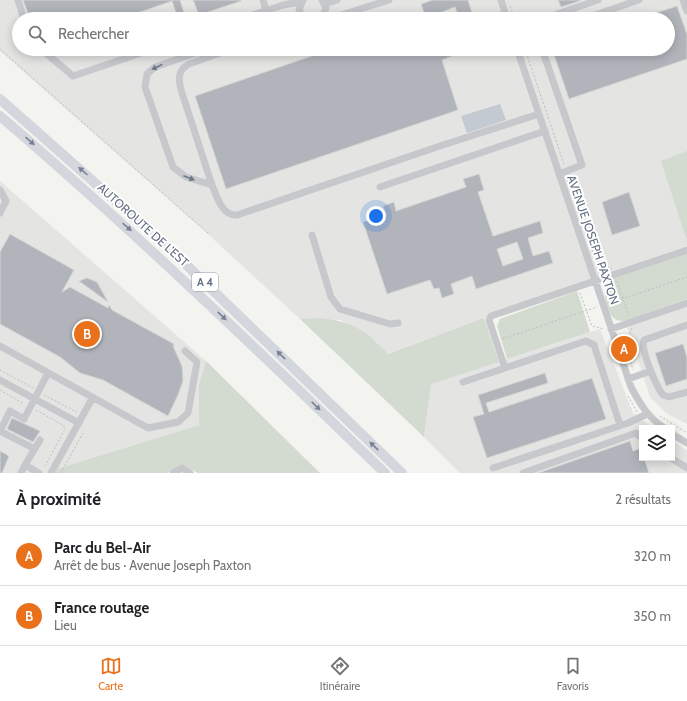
<!DOCTYPE html>
<html lang="fr">
<head>
<meta charset="utf-8">
<style>
  :root { --surface:#fff; --page:#f2f2f2; --text:#202124; --muted:#757577; --line:#e0e0e0; --accent:#e9711b }
  body { margin:0; font-family:Cabin,sans-serif; background:var(--page); color:var(--text) }
  .controls { position:absolute; right:12px; bottom:12px; display:grid; overflow:hidden; border-radius:0px; box-shadow:0 2px 10px #0003 }
  .controls button { width:36px; height:36px; display:grid; place-items:center; padding:0; border:0; border-bottom:1px solid var(--line); background:var(--surface); color:var(--text); font:20px sans-serif }
  .you { position:absolute; left:376px; top:216px; width:14px; height:14px; margin:-10px; border:3px solid #fff; border-radius:50%; background:#1a73e8; box-shadow:0 0 0 6px #1a73e833 }
  .badge { display:grid; place-items:center; width:26px; height:26px; border-radius:50%; background:var(--accent); color:#fff; font-size:13px; font-weight:700 }
  .pin { position:absolute; translate:-50% -50%; border:2px solid #fff; box-shadow:0 1px 4px #0006 }
  .list { margin:0; padding:0; list-style:none }
  h2 { display:flex; justify-content:space-between; align-items:center; height:52px; margin:0; padding:0 16px; font-size:17px }
  h2 small { font-size:13px; font-weight:400; color:var(--muted) }
  .list li { display:grid; grid-template-columns:26px 1fr auto; gap:12px; align-items:center; box-sizing:border-box; height:60px; padding:0 16px; border-top:1px solid var(--line) }
  .list b { display:block; font-size:15px; white-space:nowrap }
  .list p { margin:0; font-size:13px; white-space:nowrap; color:var(--muted) }
  .list em { font-size:13px; font-style:normal; color:var(--muted) }
  .icon { flex:none; width:22px; height:22px; fill:none; stroke:currentColor; stroke-width:2; stroke-linecap:round; stroke-linejoin:round }
  .map { position:relative; flex:none; width:687px; height:473px; overflow:hidden }
  .search { position:absolute; background:var(--surface); box-shadow:0 2px 10px #0003; left:12px; right:12px; top:12px; height:44px; display:flex; align-items:center; gap:10px; box-sizing:border-box; padding:0 14px; border-radius:22px; color:var(--muted); font-size:15px }
  .sheet { height:172px; background:var(--surface) }
  nav { display:flex; justify-content:space-around; align-items:center; box-sizing:border-box; height:56px; border-top:1px solid var(--line); background:var(--surface); font-size:11px; color:var(--muted) }
  nav a { display:grid; justify-items:center; gap:2px }
  nav .on { color:var(--accent) }
  .map>svg:first-child { display:block }
</style>
</head>
<body>
<div class="map">
<svg width="687" height="473" viewBox="0 0 687 473">
  <rect width="100%" height="100%" fill="#f3f4ef"/>
  <path fill="#e4e4e3" fill-rule="evenodd" d="M0,0H687V246L604,274L387,354L376,341L341,320L300,319L208,234L0,51ZM19,19H668V49H19Z
    M0,181L206,361L199,384V425L46,473H0Z
    M687,300V424L666,413L650,397L625,321Z
    M600,329L633,413L653,428H642V458H672V441L687,450V473H460L424,437L430,384Z"/>
  <path fill="#d3dbd0" d="M687,151V238H686L661,161Z
    M687,253V299L625,321C622,321 618,321 615,319C606,313 603,293 606,283L613,278Z
    M577,291L590,332L507,359L497,326L500,319Z
    M320,318C352,321 367,331 388,354L484,318L499,362L431,384L424,437L300,319Z
    M206,361L320,473H198L183,465L167,473H55L57,469L199,425V384Z"/>
  <path fill="#c3cad1" d="M500,104L506,120L467,133L461,116Z"/>
  <path fill="#b1b5bb" stroke="#d5d5d2" fill-rule="evenodd" d="M23,0H180L186,19H178L172,1L120,19H30Z
    M193,0H241V1L199,15Z
    M433,0H468L474,19H459L455,7L437,14L439,19H426L421,4Z
    M558,0H580V1L561,7Z
    M677,6L687,34V59L569,99L552,49H668V19L640,18Z
    M78,49H98V50L81,56Z
    M332,49H459L460,53L442,60L458,110L226,189L195,96Z
    M479,174L484,190L478,192L493,236L540,221L543,233L528,238L533,256L549,251L553,263L476,289L472,276L451,284L454,294L442,298L439,288L434,289L430,280L387,294L363,222L386,215L383,206L394,202L396,211L466,187L463,179ZM517,242L523,259L503,266L497,249Z
    M629,192L640,226L612,235L602,202Z
    M10,234L74,270L62,292L70,287L108,308L109,305L112,310L174,344L173,346L182,366L183,381L178,395L168,416L103,380L80,373L60,357L0,324V252Z
    M87,278L97,282L108,302L79,281Z
    M683,344L687,357V379L666,386L655,353Z
    M545,373L548,383L486,403L489,412L592,378L606,419L487,458L473,417L484,414L478,395Z
    M12,418L40,431L33,442L7,429Z
    M630,441L633,451L642,448V458H644L649,473H538Z
    M0,451L9,456L2,473H0Z"/>
  <g fill="none" stroke-linecap="round" stroke-linejoin="round">
    <path stroke="#bdbec0" stroke-width="1" stroke-dasharray="2 2" stroke-linecap="butt" d="M510,6L515,19
      M0,49L209,234
      M525,49L564,164
      M568,178L596,261L612,269
      M617,281L629,316
      M580,293L592,326L604,329
      M610,303L687,277
      M632,328L625,343L633,370
      M502,339L597,307
      M0,370L33,388
      M0,390L24,404
      M44,395L77,412
      M628,396L637,412
      M36,410L63,425L65,429L44,468
      M660,416L687,433
      M61,473L83,433"/>
    <path stroke="#c6c8cc" stroke-width="7" d="M18,0L24,19
      M263,0L266,10
      M303,0L299,10L304,19
      M322,0L326,8L322,19
      M501,0L507,19
      M683,0L687,11
      M325,4L337,0
      M324,15L335,17L389,0
      M241,19L283,5L301,2
      M543,19L598,0
      M583,19L639,0
      M41,49L73,76L153,49
      M207,49L155,67L147,74L145,87L173,167L186,177L212,185L181,90C178,78 178,70 189,64L231,49
      M517,49L631,387C640,404 648,417 664,428
      M542,49L582,165L559,174
      M212,185C217,197 222,216 237,215L443,145L539,114
      M380,187L545,131
      M0,190L6,201L0,213
      M312,235L331,297L340,309L390,324L398,323
      M687,325L644,340C640,349 656,386 663,395L669,397L687,392
      M611,329L687,303
      M0,346L148,428L178,422L188,413L197,362L185,351
      M505,368L489,320L491,316L687,250
      M628,379L651,371
      M0,380L79,423
      M463,382L586,341L594,345L620,425
      M0,431L10,411L24,419L48,373
      M0,431L35,449
      M672,434L687,443
      M671,458L687,468
      M25,465L40,440
      M493,468L628,423L647,414
      M21,473L25,465L39,473
      M51,473L93,397
      M173,473L182,468L190,473
      M523,473L636,433L642,438"/>
    <path stroke="#d3d6dc" stroke-width="10" d="M0,99L173,252L402,473
      M0,116C133,230 259,351 385,473"/>
  </g>
  <defs><path id="oneway-solid" d="M-6-.8H1V-3.2L6.5 0L1 3.2V.8H-6Z"/></defs>
  <g fill="#6c7789">
    <use href="#oneway-solid" transform="translate(157 67) rotate(154)"/>
    <use href="#oneway-solid" transform="translate(189 178) rotate(21)"/>
  </g>
  <g fill="#798394">
    <use href="#oneway-solid" transform="translate(30 141) rotate(41)"/>
    <use href="#oneway-solid" transform="translate(83 171) rotate(-138)"/>
    <use href="#oneway-solid" transform="translate(127 227) rotate(42)"/>
    <use href="#oneway-solid" transform="translate(222 316) rotate(43)"/>
    <use href="#oneway-solid" transform="translate(281 355) rotate(-136)"/>
    <use href="#oneway-solid" transform="translate(316 406) rotate(44)"/>
    <use href="#oneway-solid" transform="translate(374 446) rotate(-136)"/>
  </g>
  <g text-anchor="middle" stroke-width="4" stroke-linejoin="round" paint-order="stroke">
    <rect fill="#fff" stroke="#919aa8" stroke-width="1" x="192" y="273" width="26" height="18" rx="3"/>
    <g font-size="11" font-weight="bold" fill="#626e82">
      <text x="205" y="286">A 4</text>
    </g>
    <g font-size="12" fill="#626e82" stroke="#fff">
      <text transform="translate(143 225) rotate(42)" y="4">AUTOROUTE DE L’EST</text>
      <text transform="translate(593 240) rotate(71)" y="4">AVENUE JOSEPH PAXTON</text>
    </g>
  </g>
</svg>
<div class="controls">
<button><svg class="icon" aria-label="layers" viewBox="0 0 24 24"><path d="M12 4l9 5-9 5-9-5zM3 14l9 5 9-5"/></svg></button>
</div>
<div class="you"></div>
<div class="pin badge" style="left:624px;top:349px">A</div>
<div class="pin badge" style="left:87px;top:334px">B</div>
<div class="search"><svg class="icon" aria-label="search" viewBox="0 0 24 24"><circle cx="10" cy="10" r="6"/><path d="M15 15l6 6"/></svg>Rechercher</div>
</div>
<section class="sheet">
<h2>À proximité<small>2 résultats</small></h2>
<ul class="list">
<li><span class="badge">A</span><div><b>Parc du Bel-Air</b><p>Arrêt de bus · Avenue Joseph Paxton</p></div><em>320 m</em></li>
<li><span class="badge">B</span><div><b>France routage</b><p>Lieu</p></div><em>350 m</em></li>
</ul>
</section>
<nav>
<a class="on"><svg class="icon" aria-label="map" viewBox="0 0 24 24"><path d="M3 6l6-2 6 2 6-2v14l-6 2-6-2-6 2zM9 4v14M15 6v14"/></svg>Carte</a>
<a><svg class="icon" aria-label="directions" viewBox="0 0 24 24"><path d="M12 3l9 9-9 9-9-9zM9 14v-3h6M13 9l2 2-2 2"/></svg>Itinéraire</a>
<a><svg class="icon" aria-label="saved" viewBox="0 0 24 24"><path d="M7 4h10v16l-5-4-5 4z"/></svg>Favoris</a>
</nav>
</body>
</html>
